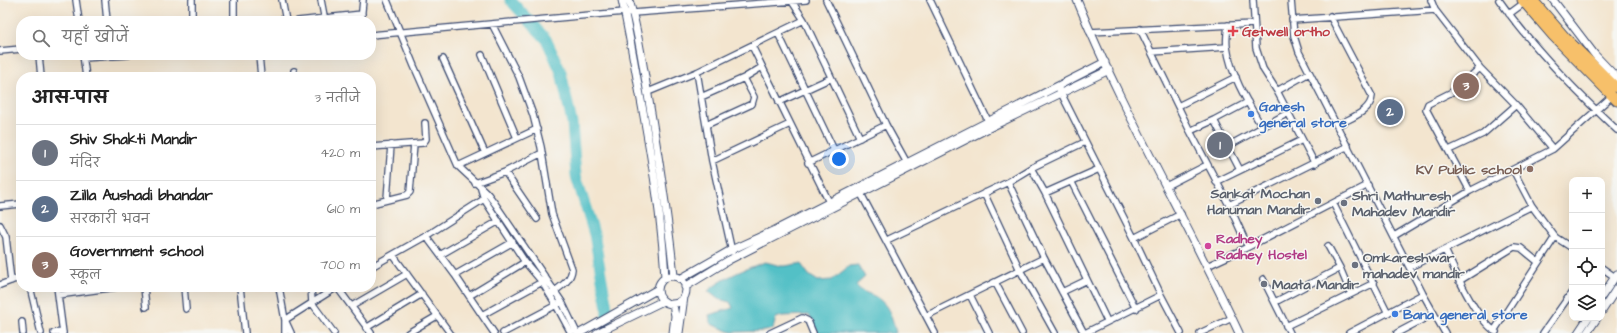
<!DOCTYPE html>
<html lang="hi">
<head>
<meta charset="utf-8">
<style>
  :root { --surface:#fff; --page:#f2f2f2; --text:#222; --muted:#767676; --line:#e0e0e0; --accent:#b5179e }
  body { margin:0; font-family:"Architects Daughter","Playpen Sans Deva",sans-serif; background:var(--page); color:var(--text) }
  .controls { position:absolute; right:12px; bottom:12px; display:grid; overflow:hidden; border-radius:8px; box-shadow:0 4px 16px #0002 }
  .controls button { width:36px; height:36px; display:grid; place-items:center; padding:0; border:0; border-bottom:1px solid var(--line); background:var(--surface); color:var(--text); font:20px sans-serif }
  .you { position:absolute; left:839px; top:159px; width:14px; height:14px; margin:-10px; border:3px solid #fff; border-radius:50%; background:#1a73e8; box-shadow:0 0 0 6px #1a73e833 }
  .badge { display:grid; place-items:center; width:26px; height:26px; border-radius:50%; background:var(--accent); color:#fff; font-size:13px; font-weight:700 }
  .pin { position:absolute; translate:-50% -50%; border:2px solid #fff; box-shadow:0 1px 4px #0006 }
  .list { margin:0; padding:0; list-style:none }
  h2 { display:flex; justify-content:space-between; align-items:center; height:52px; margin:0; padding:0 16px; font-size:17px }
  h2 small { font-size:13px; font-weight:400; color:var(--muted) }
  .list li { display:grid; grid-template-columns:26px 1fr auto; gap:12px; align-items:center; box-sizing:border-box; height:56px; padding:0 16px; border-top:1px solid var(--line) }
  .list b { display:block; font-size:15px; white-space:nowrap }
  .list p { margin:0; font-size:13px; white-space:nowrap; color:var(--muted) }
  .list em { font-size:13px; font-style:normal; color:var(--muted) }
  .icon { flex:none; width:22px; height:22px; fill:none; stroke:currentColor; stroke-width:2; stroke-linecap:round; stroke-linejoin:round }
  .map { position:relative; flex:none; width:1617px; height:333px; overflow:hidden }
  .search { position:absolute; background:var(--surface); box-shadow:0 4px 16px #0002; left:16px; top:16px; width:360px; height:44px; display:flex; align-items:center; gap:10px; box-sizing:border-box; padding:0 14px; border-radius:16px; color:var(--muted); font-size:15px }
  .panel { position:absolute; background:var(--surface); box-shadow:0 4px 16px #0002; left:16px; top:72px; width:360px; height:220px; border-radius:16px }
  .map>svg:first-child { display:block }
</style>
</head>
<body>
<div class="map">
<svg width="1617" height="333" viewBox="0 0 1617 333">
  <rect width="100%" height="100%" fill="#f6f6f2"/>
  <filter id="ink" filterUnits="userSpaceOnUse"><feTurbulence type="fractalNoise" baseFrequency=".025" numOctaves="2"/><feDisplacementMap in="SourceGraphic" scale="8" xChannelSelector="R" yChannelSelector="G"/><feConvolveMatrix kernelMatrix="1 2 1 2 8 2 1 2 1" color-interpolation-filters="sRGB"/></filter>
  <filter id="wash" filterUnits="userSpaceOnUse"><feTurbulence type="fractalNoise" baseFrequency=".012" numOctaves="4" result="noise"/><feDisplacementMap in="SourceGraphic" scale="16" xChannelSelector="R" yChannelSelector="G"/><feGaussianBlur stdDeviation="0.9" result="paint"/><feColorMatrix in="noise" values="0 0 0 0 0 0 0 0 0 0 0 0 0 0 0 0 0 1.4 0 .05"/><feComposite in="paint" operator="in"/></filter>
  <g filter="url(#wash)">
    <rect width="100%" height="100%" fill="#f3e5cf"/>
    <path fill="#52c0c6" stroke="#367892" d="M765,262C771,263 776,265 781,266C787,267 794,263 801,264L809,275L818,281L832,280L849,266L858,265L865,277L856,285C860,291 865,292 872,295C888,302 892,316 896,333H818L809,315L782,316L776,318L773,329L765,331L731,332L711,324L709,315L733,308L730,302L718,299L708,291C724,277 745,269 765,262Z"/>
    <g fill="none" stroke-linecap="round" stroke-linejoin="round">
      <path stroke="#52c0c6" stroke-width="11" d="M510,0L546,39L561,72L572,123L576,176L594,234L607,308L606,333"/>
    </g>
  </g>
  <g filter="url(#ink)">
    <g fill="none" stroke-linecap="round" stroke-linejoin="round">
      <g stroke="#3b4a6f" stroke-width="8">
        <path id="minor" d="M76,0L79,21
          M105,0L107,21
          M192,0V21
          M234,0V21
          M282,0L286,21
          M321,0L325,21
          M387,0L414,66L458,166L487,193L496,205L562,302L577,333
          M791,0L804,20L860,138
          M826,0L886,125L907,163
          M930,0L990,125
          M1253,0L1256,48L1263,69L1277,91L1315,164
          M1291,0L1294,36L1299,52L1423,294L1445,333
          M1431,0L1435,10L1480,68L1516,105L1553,149
          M1499,0C1533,48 1574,90 1617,130
          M1509,14L1524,3
          M1330,16L1372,96C1371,112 1349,118 1337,126
          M1292,20L1435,10
          M298,21L362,14
          M361,21L363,0
          M492,24L519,77L533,115L541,147L552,214L572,269C571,282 559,287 550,295
          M1228,25C1227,32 1226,40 1227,47C1231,76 1248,103 1262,127
          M1140,29L1190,131L1229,205L1248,247
          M1090,32L1254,24
          M778,33L834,150
          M371,35L579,16L625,12L633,13L806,0
          M752,46L829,202
          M0,51L21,49
          M1152,52L1227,47
          M39,55L41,77
          M83,55L86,77
          M259,55L261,77
          M482,55L517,138
          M84,58L128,55
          M443,59L485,153
          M294,71L295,77
          M697,72L712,161L732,252
          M1058,87L1134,238L1161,295L1181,333
          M1277,91L1309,73
          M648,92L697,72L804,20
          M701,97L744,78L762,67
          M779,102L831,78
          M1178,106L1236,77
          M1214,120L1240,170
          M706,125L752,104L754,97L744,78
          M1190,131L1214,120L1248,102
          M1228,146L1288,113
          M371,147L423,143L426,139L425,123
          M1449,150L1483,134L1516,105
          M712,161L790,124
          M808,163L886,125
          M458,166L537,129
          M1031,168L1045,193L1107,321
          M1513,170L1532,206L1555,237L1572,248
          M505,172L537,219
          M1008,182L1044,258L1084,333
          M1216,182L1302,140
          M475,183L505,172L542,153
          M1072,183L1136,309
          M1166,186L1207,165
          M481,189L484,199L525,262L542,282L556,305L571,333
          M859,190L935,333
          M1470,191L1426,109L1428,104L1452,92L1480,68
          M984,193L1020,270L1055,333
          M1045,193L1099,169
          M387,199L391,145
          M1333,203L1388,313
          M371,204L407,195L410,192L414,144
          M1229,205L1348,146
          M0,206L21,204
          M0,225L6,237L11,281
          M426,236L455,275L494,333
          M1394,236L1470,191L1553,149L1612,96
          M1134,238L1181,214
          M887,240L1008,182L1031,168L1085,142
          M1328,246L1340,268L1351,294
          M1445,250C1456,273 1475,318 1496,332
          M393,255L450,333
          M440,255L499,221
          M1207,266L1248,247L1368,185
          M371,267L426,236L484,199
          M1410,267L1532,206
          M1602,268L1615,277
          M455,275L513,242
          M1263,279L1290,333
          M1459,281L1514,247L1521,248L1538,262
          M995,282L1022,333
          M0,285L21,277
          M30,287L41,333
          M57,287L63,333
          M144,287L146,307
          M184,287L186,309
          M240,287L245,333
          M279,287L285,320V333
          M311,287L312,303L334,333
          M337,287L371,333
          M1062,292L1087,280
          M58,295L117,287
          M970,295L989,333
          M469,296L525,262
          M1275,302L1340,268
          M352,306L407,274
          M482,315L542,282
          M926,316L1044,258
          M22,322L23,333
          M1286,326L1374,283
          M366,328L422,294
          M1494,331L1555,237
          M54,333L63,332
          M291,333L285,320L337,287
          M408,333L437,316
          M503,333L560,303
          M770,333L802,318L808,321L813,333
          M1085,333L1161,295
          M1200,333L1232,318
          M1349,333L1423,294
          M1397,333L1433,314
          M1543,333L1572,292"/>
      </g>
      <g stroke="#3b4a6f" stroke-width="9">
        <path id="tertiary" d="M622,0C630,37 636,74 643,111C653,167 662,221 665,278
          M629,0C639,33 643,67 649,101C659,159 668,217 674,276
          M1077,0C1123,113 1187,221 1239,333
          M1553,0L1595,55L1617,78
          M658 290a14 14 0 1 1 28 0a14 14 0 1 1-28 0Z
          M680,279L731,250L775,230L1105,62
          M685,287L729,260L991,127L1109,70
          M1602,296L1617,274
          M673,304L675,316L673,333
          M1602,311L1617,288
          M580,333L658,289
          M597,333L663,301
          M679,333L684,297
          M1578,333L1588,318
          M1587,333L1597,318"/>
      </g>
      <g stroke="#3b4a6f" stroke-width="11">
        <path id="primary" d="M1522,0L1553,36L1617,101
          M1533,0L1566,38L1617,88"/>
      </g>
      <use href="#minor" stroke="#fff" stroke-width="5.5"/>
      <use href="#tertiary" stroke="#fff" stroke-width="7"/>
      <use href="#primary" stroke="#f7c06b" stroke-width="9"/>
    </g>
  </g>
  <path fill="#e0444e" stroke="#f6f6f2" stroke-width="1.5" d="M1231 25h4v4h4v4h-4v4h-4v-4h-4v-4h4z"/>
  <g fill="#3f7fe0" stroke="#f6f6f2" stroke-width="1.5">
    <circle cx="1251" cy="114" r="4"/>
    <circle cx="1395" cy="314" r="4"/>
  </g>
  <circle fill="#8d6e63" stroke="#f6f6f2" stroke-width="1.5" cx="1530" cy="169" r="4"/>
  <g fill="#6b7280" stroke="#f6f6f2" stroke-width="1.5">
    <circle cx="1318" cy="201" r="4"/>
    <circle cx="1344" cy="203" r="4"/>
    <circle cx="1355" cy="265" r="4"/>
    <circle cx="1264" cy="284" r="4"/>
  </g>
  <circle fill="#d1479c" stroke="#f6f6f2" stroke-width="1.5" cx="1208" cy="246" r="4"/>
  <g text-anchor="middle" stroke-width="3" stroke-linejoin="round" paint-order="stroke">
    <g font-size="14" font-weight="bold" fill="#be3a42" stroke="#f6f6f2" text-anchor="start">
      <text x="1242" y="36">Getwell ortho</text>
    </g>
    <g font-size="14" font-weight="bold" fill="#366cbe" stroke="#f6f6f2" text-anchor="start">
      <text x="1259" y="111">Ganesh<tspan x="1259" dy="16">general store</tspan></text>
      <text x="1403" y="319">Bana general store</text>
    </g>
    <g font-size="14" font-weight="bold" fill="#785e54" stroke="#f6f6f2" text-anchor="end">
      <text x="1522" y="174">KV Public school</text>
    </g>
    <g font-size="14" font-weight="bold" fill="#5b616d" stroke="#f6f6f2" text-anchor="start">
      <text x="1310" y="198" text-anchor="end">Sankat Mochan<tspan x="1310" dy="16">Hanuman Mandir</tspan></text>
      <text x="1352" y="200">Shri Mathuresh<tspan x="1352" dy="16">Mahadev Mandir</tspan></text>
      <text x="1363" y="262">Omkareshwar<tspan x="1363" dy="16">mahadev mandir</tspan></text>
      <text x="1272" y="289">Maata Mandir</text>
    </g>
    <g font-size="14" font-weight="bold" fill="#b23c85" stroke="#f6f6f2" text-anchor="start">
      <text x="1216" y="243">Radhey<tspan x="1216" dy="16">Radhey Hostel</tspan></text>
    </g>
  </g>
</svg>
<div class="controls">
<button>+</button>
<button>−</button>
<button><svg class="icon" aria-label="locate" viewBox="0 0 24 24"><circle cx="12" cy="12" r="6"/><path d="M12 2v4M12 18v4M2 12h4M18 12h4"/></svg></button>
<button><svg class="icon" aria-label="layers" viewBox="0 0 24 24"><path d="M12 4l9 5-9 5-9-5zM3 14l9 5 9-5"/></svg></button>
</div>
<div class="you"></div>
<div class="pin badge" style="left:1220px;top:145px;background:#6b7280">1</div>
<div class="pin badge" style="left:1390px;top:112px;background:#5c6f8a">2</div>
<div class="pin badge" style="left:1466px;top:86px;background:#8d6e63">3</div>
<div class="search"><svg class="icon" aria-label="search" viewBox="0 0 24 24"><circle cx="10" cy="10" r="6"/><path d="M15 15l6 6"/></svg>यहाँ खोजें</div>
<section class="panel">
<h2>आस-पास<small>3 नतीजे</small></h2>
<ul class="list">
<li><span class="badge" style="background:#6b7280">1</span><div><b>Shiv Shakti Mandir</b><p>मंदिर</p></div><em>420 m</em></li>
<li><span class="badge" style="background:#5c6f8a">2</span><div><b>Zilla Aushadi bhandar</b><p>सरकारी भवन</p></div><em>610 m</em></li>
<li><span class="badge" style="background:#8d6e63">3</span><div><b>Government school</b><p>स्कूल</p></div><em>700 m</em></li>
</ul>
</section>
</div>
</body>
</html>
